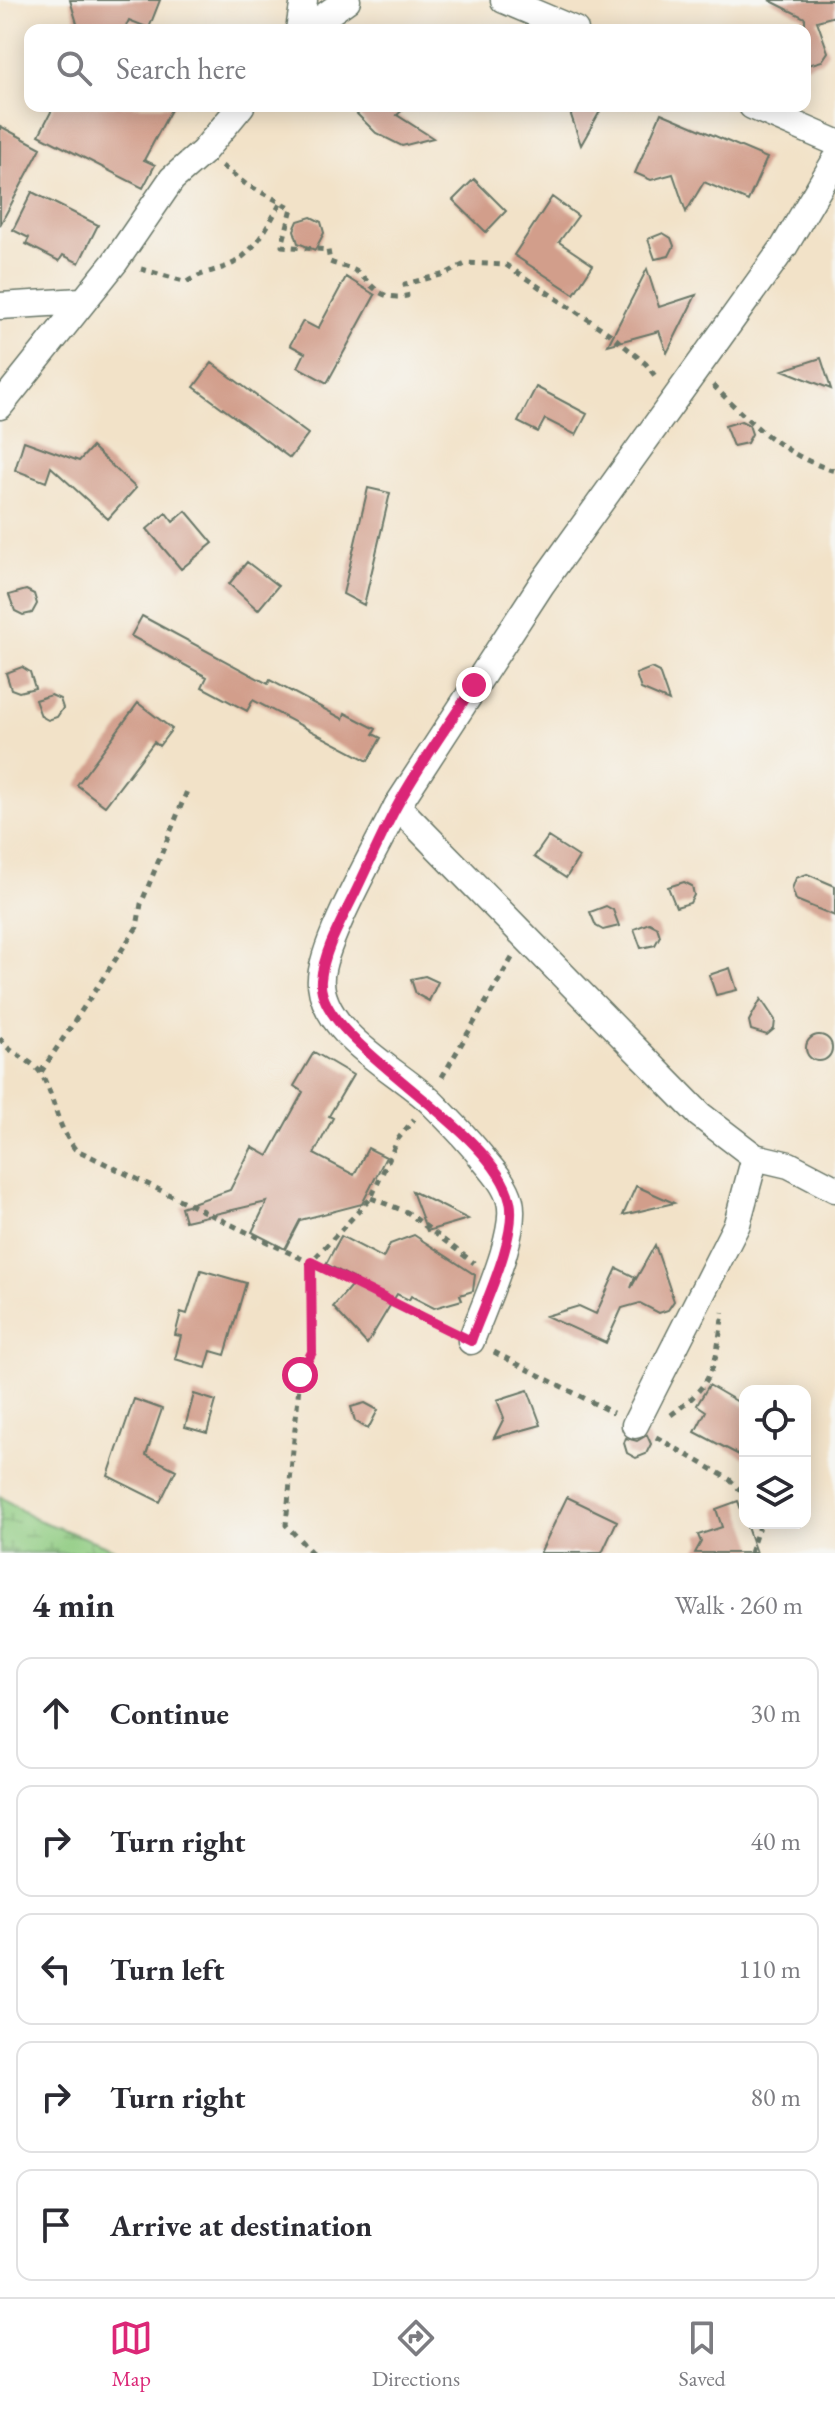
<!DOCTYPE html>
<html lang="en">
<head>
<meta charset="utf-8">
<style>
  :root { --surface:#fff; --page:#f7f7f7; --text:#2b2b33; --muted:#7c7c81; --line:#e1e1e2; --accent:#db2777 }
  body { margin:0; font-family:"EB Garamond",serif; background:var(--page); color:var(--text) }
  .controls { position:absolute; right:24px; bottom:24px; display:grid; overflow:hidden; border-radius:16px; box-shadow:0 4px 20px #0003 }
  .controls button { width:72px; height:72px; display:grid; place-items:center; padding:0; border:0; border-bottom:2px solid var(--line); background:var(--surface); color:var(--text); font:40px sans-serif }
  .stop { position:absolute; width:24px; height:24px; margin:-18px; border:6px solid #db2777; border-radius:50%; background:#fff }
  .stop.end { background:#db2777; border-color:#fff; box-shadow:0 2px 8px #0008 }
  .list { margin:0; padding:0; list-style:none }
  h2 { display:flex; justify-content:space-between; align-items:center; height:104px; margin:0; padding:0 32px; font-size:34px }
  h2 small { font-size:26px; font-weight:400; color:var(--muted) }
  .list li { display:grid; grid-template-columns:52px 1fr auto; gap:24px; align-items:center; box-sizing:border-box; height:112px; margin:0 16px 16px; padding:0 16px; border:2px solid var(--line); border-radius:16px }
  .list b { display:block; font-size:30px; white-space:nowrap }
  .list em { font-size:26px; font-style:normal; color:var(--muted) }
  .icon { flex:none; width:44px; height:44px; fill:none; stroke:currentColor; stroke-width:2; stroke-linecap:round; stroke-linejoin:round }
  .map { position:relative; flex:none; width:835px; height:1553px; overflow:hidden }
  .search { position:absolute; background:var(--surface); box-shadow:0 4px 20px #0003; left:24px; right:24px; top:24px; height:88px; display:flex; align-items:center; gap:20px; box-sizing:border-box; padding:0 28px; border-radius:16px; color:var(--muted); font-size:30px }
  .sheet { height:744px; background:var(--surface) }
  nav { display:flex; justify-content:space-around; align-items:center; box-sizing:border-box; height:112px; border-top:2px solid var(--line); background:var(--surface); font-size:22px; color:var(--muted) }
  nav a { display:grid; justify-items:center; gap:4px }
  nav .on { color:var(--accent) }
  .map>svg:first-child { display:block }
</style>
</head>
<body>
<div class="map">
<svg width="835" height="1553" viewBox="0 0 835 1553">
  <defs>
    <pattern id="wetland-marsh" width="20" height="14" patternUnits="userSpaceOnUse" patternTransform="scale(2)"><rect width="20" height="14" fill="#8ecb80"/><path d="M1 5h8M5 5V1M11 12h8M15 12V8" fill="none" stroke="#73a66a"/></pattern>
  </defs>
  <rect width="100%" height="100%" fill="#f6f6f2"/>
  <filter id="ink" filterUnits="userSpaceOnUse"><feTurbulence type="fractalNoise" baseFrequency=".0125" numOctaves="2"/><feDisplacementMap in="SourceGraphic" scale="16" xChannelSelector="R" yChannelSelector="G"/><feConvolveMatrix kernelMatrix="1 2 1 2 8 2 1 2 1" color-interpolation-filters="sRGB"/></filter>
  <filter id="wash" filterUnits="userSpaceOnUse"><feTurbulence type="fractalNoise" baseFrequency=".006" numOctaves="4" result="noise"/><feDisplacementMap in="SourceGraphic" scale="32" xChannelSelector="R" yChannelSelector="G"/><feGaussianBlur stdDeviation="1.8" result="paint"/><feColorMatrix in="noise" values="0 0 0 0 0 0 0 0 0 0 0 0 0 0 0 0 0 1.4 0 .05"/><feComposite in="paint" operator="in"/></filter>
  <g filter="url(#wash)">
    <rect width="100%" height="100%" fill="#f2e2c8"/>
    <path fill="url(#wetland-marsh)" stroke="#56845a" stroke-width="2" d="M0,1496L33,1518L125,1553H0Z"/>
    <g id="blocks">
      <path fill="#d29e8b" d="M70,0H160L149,28L129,20L124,30H105L103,26L79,30Z
        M769,0H835V16L817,21L828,52L822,61L805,66V18Z
        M54,106H173L144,160L155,165L143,188L39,135Z
        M349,106H407L397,115L433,138L402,146L376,133Z
        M568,106H603L581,145Z
        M661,113L767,158L748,201L704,182L686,212L673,174L651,180L635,173Z
        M0,126L41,148L0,225Z
        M474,179L506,211L486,232L453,200Z
        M32,192L98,225L79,263L63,255L59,261L26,244L29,238L13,230Z
        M552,197L578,216L559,242L593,265L574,294L514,255Z
        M311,217L321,222L324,233L315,250L298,243L294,230L298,221Z
        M663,233L671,238L674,246L669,256L655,259L648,239Z
        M647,269L659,307L696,295L667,353L659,331L608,345Z
        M346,277L375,295L327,383L298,367L305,353L290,345L303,321L318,329Z
        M821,358L831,389L783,370Z
        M212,363L308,434L290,458L194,387Z
        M536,387L587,414L576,435L545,419L538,432L518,422Z
        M741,421L749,425L752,434L747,443L733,446L725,426Z
        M24,441L79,461L92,447L136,488L108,519L51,467L46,482L15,470Z
        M368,488L390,493L364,605L343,594Z
        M186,511L213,543L181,569L147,529L166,513L173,522Z
        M247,562L278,586L258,610L229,584Z
        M26,590L34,594L37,604L32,613L23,615L15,611L9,595Z
        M142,616L268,684L270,680L343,719L345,713L376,729L373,734L381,738L368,761L253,700L247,711L202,687L207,677L131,636Z
        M22,667L30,672L35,688L19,692L11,689L6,673Z
        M651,668L659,672L669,701L641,689L636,674Z
        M51,695L60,699L63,708L57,717L48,720L41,716L35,700Z
        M138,703L172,729L159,746L154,742L105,806L77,785Z
        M548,837L579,857L566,878L534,857Z
        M807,874L835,886V916L796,900L792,889L796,878Z
        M684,882L692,886L694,895L690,903L676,907L668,887Z
        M606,906L613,910L619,926L603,930L596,926L590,912Z
        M649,923L657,927L660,936L655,945L641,948L634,929Z
        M730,968L737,990L716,995L709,975Z
        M425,976L438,982L429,1001L416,994L411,979Z
        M761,999L775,1020L774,1029L767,1035L751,1030L749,1021Z
        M806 1048a13 13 0 1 1 26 0a13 13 0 1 1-26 0Z
        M314,1052L353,1075L329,1116L333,1118L314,1154L354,1175L368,1148L386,1157L362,1204L300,1220L285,1249L252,1232L267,1202L185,1221L181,1207L230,1190L252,1147L268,1156L303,1092L294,1086Z
        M636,1186L674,1203L623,1215Z
        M412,1191L468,1219L427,1231Z
        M414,1235L475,1275L473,1291L460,1295L462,1300L434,1308L411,1296L409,1300L397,1294L367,1344L333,1307L356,1280L326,1264L341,1236L383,1258L390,1244Z
        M655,1245L674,1301L668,1310L659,1313L640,1303L622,1308L606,1343L546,1316L579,1306L596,1314L617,1268L635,1277L631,1288Z
        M201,1270L246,1283L225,1355L211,1351L206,1368L175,1359L181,1336L175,1335L181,1312L187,1314Z
        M709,1385L745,1406V1458L695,1432L706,1411L697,1405Z
        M528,1390L541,1425L494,1438L504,1418L497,1400Z
        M194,1394L216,1401L207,1433L185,1427Z
        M134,1399L162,1409L146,1455L176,1470L160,1502L108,1476Z
        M365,1403L378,1410L368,1429L355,1421L351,1407Z
        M647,1435L651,1444L646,1454L636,1458L627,1453L624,1443L626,1438L637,1441Z
        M567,1497L617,1521L602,1553H540Z
        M738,1501L756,1553H695L701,1542L698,1535L722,1527L716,1509Z"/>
    </g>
  </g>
  <g filter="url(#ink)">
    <use href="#blocks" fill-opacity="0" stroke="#697768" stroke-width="2"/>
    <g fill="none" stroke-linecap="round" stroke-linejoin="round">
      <g stroke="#697768" stroke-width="29">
        <path id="street" d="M504,0L575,30
          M299,30L304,0
          M305,30L347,0
          M752,106L835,142
          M835,161L784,247L541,585L397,806L700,1115L755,1157L789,1165L835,1189
          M0,306L81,301
          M0,406L115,262L172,179L203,152L241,106
          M397,806C380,842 317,949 321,984C326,1036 397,1070 431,1102C449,1120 468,1139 484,1160C494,1172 506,1185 510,1201C518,1234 483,1307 471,1341
          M635,1425L737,1224L755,1157"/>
      </g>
      <path stroke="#697768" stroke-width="5" stroke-dasharray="6 6" stroke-linecap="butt" d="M222,166L247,185L292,208L282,246L328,250L330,262C339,266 355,268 361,275C376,290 382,300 407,296L405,284L445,274L467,263L506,265L610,334L646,364L658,380
        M141,269L187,282C203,271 219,271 234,263C256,249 268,226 280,204
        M713,385C750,423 783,455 835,471
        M0,1038C9,1055 33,1059 42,1075C56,1101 54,1121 75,1149L449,1330
        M41,1072L137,927L141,904L187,791
        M442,1077L512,958
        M371,1198L407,1212L474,1263
        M494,1352L613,1413
        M671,1415C717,1381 715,1365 723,1312
        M656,1437L729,1479L745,1495
        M312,1553L286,1525L300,1375L312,1352L311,1262L371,1198L398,1139L414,1119
        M750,1553L760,1523"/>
      <use href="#street" stroke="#fff" stroke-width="26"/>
    </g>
  </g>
  <g fill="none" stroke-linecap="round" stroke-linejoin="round" filter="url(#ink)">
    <path stroke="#db2777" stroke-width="10" d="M300,1375L312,1352L311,1262L471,1341C483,1307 518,1236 510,1201C494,1125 315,1043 321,980C324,950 341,922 354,895C368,866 381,836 396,808C419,765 449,725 474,685"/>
  </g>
</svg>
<div class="controls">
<button><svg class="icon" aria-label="locate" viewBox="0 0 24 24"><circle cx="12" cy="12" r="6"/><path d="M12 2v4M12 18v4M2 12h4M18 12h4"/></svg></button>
<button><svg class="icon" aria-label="layers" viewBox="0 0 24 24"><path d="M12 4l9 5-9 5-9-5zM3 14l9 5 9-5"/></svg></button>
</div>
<div class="stop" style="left:300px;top:1375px"></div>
<div class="stop end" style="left:474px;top:685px"></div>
<div class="search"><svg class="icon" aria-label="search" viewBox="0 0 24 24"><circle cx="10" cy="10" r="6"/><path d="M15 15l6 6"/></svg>Search here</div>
</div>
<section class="sheet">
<h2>4 min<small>Walk · 260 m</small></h2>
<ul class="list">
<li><svg class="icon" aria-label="ahead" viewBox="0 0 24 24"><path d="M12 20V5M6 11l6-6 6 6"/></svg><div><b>Continue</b></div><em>30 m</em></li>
<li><svg class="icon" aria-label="right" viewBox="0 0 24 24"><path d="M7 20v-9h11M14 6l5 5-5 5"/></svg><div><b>Turn right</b></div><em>40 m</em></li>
<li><svg class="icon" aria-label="left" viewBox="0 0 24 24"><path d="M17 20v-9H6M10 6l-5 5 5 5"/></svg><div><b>Turn left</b></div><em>110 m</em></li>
<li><svg class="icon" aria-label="right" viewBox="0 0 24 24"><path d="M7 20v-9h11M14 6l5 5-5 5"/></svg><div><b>Turn right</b></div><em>80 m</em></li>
<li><svg class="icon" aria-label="arrive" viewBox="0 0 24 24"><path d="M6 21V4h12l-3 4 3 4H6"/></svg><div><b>Arrive at destination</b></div></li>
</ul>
</section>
<nav>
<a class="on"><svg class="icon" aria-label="map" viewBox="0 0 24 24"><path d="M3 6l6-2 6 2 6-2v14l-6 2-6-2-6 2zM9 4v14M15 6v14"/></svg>Map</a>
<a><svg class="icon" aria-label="directions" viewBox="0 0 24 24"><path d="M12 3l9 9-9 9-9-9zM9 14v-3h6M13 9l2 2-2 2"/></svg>Directions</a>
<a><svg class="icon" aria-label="saved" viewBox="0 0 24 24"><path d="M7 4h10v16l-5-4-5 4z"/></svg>Saved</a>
</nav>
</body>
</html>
